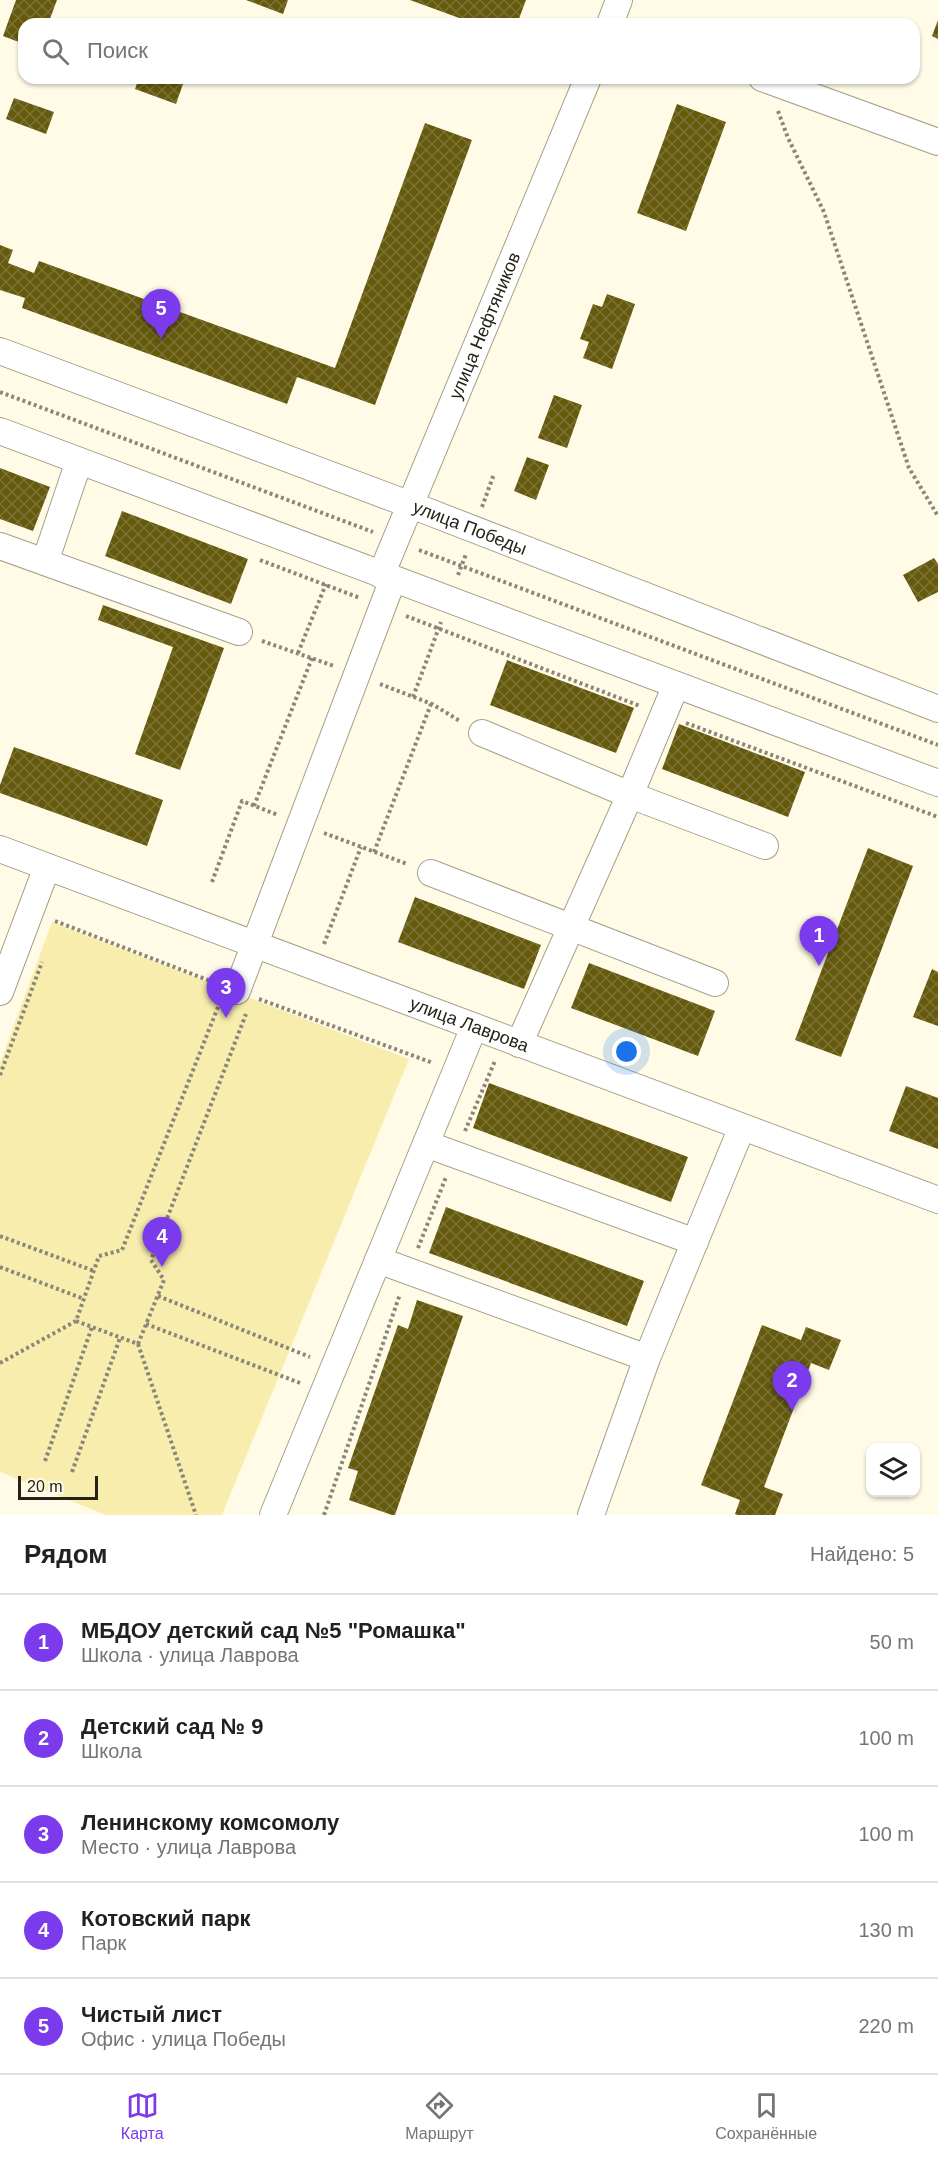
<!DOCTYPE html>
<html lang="ru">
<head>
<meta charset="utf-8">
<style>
  :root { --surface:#fff; --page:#f6f6f6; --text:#202124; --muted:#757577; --line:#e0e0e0; --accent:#7c3aed }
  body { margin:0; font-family:Arial,sans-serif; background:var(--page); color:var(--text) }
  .controls { position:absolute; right:18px; bottom:18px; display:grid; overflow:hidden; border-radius:12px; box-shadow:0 2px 4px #0004 }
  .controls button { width:54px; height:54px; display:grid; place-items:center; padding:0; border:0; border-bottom:2px solid var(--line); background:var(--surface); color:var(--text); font:30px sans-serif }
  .scale { position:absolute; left:18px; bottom:15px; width:80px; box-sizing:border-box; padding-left:6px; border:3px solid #242319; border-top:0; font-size:16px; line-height:21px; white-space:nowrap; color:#242319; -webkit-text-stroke:4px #fffbe7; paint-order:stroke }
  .you { position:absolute; left:627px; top:1052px; width:21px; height:21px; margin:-15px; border:4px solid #fff; border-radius:50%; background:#1a73e8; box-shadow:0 0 0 9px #1a73e833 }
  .badge { display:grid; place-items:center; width:39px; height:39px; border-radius:50%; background:var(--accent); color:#fff; font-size:20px; font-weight:700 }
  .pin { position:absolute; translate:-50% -50px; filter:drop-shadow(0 2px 3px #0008) }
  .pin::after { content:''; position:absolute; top:32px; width:21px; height:18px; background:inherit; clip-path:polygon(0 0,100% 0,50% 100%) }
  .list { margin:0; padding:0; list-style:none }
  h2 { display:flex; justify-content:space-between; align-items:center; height:78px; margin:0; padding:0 24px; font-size:26px }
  h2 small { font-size:20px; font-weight:400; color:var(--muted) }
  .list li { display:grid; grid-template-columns:39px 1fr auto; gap:18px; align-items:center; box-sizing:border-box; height:96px; padding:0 24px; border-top:2px solid var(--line) }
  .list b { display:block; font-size:22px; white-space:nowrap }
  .list p { margin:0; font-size:20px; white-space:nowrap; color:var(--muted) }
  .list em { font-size:20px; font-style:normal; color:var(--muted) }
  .icon { flex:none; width:33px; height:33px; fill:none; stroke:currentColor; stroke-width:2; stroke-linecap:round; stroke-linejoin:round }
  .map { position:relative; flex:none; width:938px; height:1515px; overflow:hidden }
  .search { position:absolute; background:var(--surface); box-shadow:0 2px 4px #0004; left:18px; right:18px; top:18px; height:66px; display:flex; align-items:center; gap:15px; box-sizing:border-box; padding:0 21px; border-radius:18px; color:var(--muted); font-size:22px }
  .sheet { height:558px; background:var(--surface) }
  nav { display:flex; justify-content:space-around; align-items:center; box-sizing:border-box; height:84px; border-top:2px solid var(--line); background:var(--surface); font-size:16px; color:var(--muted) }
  nav a { display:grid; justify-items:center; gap:3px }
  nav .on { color:var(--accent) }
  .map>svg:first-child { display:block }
</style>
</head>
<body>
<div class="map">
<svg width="938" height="1515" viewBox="0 0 938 1515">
  <defs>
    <pattern id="building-cross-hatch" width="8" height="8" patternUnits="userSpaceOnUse" patternTransform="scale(1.5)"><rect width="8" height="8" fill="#65590c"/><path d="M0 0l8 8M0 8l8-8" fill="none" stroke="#7b7238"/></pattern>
  </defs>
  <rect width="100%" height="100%" fill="#fffbe7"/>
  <path fill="#f9edad" d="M52,922L409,1059L222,1515H106L0,1472V1063Z"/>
  <path fill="url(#building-cross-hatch)" d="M16,0H57L48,24H24V44L3,36Z
    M246,0H288L283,14Z
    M410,0H526L517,24H460L462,19Z
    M938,20V39L932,36Z
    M139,78H167L183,84L176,104L135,89Z
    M369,78H384L382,83Z
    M14,98L54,112L46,134L6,119Z
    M677,104L726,122L686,231L637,213Z
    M425,123L472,140L375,405L297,377L287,404L22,308L25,298L0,290V245L13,250L8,263L34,273L39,261L335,368Z
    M607,294L635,304L612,369L583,358L589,342L580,339L593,304L602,307Z
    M554,395L582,405L567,448L538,438Z
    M527,457L549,465L536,500L514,491Z
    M0,468L50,487L33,531L0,519Z
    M122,511L248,559L231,604L105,556Z
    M934,558L938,564V592L918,602L903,575Z
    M103,605L224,648L180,770L135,754L173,647L98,620Z
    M507,660L634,708L616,753L490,705Z
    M679,724L805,772L788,817L662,769Z
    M14,747L163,800L147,846L0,793V785Z
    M868,848L913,866L841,1057L795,1040Z
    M415,897L541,945L524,989L398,942Z
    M589,963L715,1011L698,1056L571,1008Z
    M932,969L938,972V1026L913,1017Z
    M489,1083L688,1157L671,1202L473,1128Z
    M906,1086L938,1098V1149L889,1131Z
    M446,1207L644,1281L627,1326L429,1253Z
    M417,1300L463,1316L395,1515H392L349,1500L358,1471L348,1468L398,1325L408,1329Z
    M762,1325L801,1340L806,1327L841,1340L829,1370L811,1363L764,1487L783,1494L775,1515H738L735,1514L740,1500L701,1485Z"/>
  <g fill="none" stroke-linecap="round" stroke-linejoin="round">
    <g stroke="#a5a18a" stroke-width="28">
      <g id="minor">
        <path d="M610,24L619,0"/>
        <path d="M762,78L938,142"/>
        <path id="s1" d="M0,351L411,505L938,709"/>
        <path d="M0,431L938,783"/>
        <path d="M0,546L239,632"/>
        <path d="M45,562L79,461"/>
        <path id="s2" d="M381,575L588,78"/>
        <path d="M482,733L630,795L765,846"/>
        <path id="s3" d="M0,849L938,1200"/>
        <path d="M431,873L715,983"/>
        <path d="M237,991L393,579"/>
        <path d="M0,992L47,867"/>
        <path d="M519,1044L630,795L676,685"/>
        <path d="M426,1144L695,1242"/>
        <path d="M378,1260L647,1358"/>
        <path d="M273,1515L474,1027"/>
        <path d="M591,1515L647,1358L742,1127"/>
      </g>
    </g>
    <path stroke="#8a8779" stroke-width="4" stroke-dasharray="3 3" stroke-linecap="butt" d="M778,111L788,138L824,212L909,468L938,516
      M0,392L373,532
      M482,507L494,474
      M419,550L938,745
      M260,560L360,598
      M458,575L466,554
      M406,616L640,706
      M262,641L334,666
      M298,653L326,584
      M380,684L432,704L460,721
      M413,697L441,622
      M686,723L938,817
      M254,806L312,658
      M324,833L407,864
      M374,852L431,704
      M212,882L242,801L278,815
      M55,921L213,982
      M324,944L361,847
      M259,999L433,1063
      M218,1007L122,1250L99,1256L76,1321L138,1344L164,1280L151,1260L246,1014
      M0,1075L42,962
      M465,1131L495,1061
      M0,1236L94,1271
      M418,1248L446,1177
      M0,1267L84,1299
      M158,1296L310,1357
      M146,1324L300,1383
      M138,1344L196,1515
      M0,1363L76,1321
      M45,1461L92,1327
      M72,1472L120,1338
      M324,1515L400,1294"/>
    <use href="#minor" stroke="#fff" stroke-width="26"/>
  </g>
  <g text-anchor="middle" stroke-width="6" stroke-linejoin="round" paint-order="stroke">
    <g font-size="18" fill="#242319" stroke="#fffbe7">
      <text dy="6" stroke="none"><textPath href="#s2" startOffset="270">улица Нефтяников</textPath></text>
      <text dy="6" stroke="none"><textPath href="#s1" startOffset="502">улица Победы</textPath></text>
      <text dy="6" stroke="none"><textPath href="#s3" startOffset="501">улица Лаврова</textPath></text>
    </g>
  </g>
</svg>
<div class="controls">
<button><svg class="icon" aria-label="layers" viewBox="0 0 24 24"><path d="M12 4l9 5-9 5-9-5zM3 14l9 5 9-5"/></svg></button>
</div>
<div class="scale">20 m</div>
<div class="you"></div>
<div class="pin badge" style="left:819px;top:966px">1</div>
<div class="pin badge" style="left:792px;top:1411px">2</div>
<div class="pin badge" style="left:226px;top:1018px">3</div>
<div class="pin badge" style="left:162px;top:1267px">4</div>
<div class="pin badge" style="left:161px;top:339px">5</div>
<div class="search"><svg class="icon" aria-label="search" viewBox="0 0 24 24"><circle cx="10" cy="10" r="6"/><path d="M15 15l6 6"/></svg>Поиск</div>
</div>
<section class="sheet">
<h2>Рядом<small>Найдено: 5</small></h2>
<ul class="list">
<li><span class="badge">1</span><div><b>МБДОУ детский сад №5 &quot;Ромашка&quot;</b><p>Школа · улица Лаврова</p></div><em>50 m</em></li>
<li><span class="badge">2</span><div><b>Детский сад № 9</b><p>Школа</p></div><em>100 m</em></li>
<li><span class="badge">3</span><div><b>Ленинскому комсомолу</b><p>Место · улица Лаврова</p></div><em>100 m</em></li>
<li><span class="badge">4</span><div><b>Котовский парк</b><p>Парк</p></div><em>130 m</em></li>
<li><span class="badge">5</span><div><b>Чистый лист</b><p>Офис · улица Победы</p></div><em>220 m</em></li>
</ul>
</section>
<nav>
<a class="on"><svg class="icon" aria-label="map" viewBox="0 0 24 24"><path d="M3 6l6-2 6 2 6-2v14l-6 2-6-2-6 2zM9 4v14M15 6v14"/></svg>Карта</a>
<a><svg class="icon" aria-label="directions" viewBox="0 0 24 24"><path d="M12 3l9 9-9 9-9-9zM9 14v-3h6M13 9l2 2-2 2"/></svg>Маршрут</a>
<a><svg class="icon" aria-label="saved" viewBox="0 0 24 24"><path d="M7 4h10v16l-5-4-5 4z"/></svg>Сохранённые</a>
</nav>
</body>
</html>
